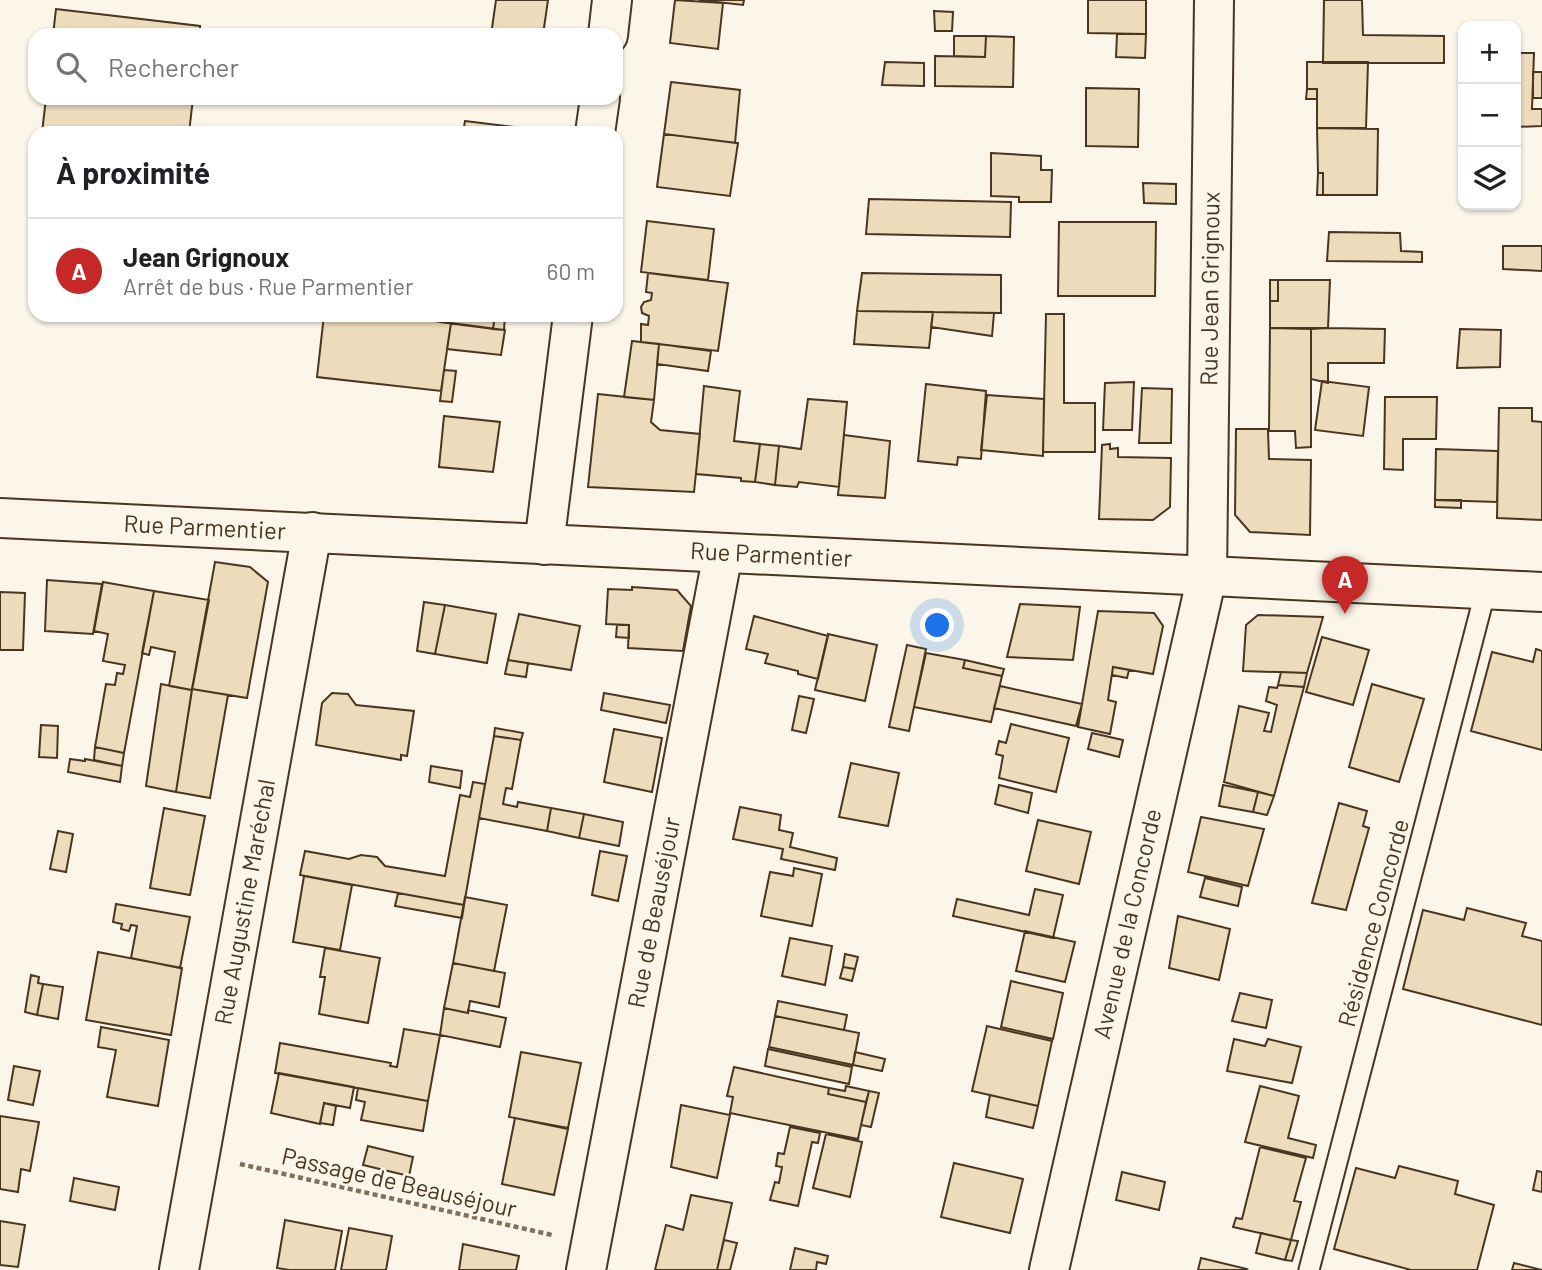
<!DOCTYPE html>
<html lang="fr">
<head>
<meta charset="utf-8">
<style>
  :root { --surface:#fff; --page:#f6f6f6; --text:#202124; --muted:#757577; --line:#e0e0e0; --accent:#c62828 }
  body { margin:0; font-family:Barlow,sans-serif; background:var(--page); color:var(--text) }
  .controls { position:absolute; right:21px; top:21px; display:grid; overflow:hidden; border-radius:14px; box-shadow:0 2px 5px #0004 }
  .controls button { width:63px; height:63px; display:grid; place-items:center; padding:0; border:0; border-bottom:2px solid var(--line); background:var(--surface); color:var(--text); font:35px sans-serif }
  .you { position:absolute; left:938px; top:626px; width:24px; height:24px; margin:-18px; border:5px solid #fff; border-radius:50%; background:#1a73e8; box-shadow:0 0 0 10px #1a73e833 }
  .badge { display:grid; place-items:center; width:46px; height:46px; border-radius:50%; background:var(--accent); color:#fff; font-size:23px; font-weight:700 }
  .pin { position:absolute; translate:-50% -58px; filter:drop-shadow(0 2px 4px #0008) }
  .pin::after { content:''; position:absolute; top:37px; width:24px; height:21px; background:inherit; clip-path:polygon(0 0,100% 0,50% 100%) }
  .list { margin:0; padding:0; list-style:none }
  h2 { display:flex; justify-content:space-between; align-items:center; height:91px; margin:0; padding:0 28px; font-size:30px }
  h2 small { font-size:23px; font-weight:400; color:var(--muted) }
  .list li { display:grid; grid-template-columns:46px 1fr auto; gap:21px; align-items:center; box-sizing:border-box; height:105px; padding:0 28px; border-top:2px solid var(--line) }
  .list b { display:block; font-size:26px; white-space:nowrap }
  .list p { margin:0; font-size:23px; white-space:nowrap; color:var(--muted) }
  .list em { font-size:23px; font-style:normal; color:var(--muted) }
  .icon { flex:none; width:38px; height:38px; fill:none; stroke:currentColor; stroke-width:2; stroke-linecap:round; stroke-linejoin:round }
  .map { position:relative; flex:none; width:1542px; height:1270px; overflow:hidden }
  .search { position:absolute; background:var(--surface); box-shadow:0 2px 5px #0004; left:28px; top:28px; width:595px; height:77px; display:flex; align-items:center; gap:18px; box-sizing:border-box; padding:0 24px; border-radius:21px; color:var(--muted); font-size:26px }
  .panel { position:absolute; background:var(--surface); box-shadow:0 2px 5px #0004; left:28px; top:126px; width:595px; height:196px; border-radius:21px }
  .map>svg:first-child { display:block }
</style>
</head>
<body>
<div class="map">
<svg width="1542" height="1270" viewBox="0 0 1542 1270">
  <rect width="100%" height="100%" fill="#fbf6e9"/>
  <path fill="#ecdcbc" stroke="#4a3520" stroke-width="2" d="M496,0H548L543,35H491Z
    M675,0L723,3L718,49L670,43Z
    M699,0H744L743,5Z
    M1088,0H1146V34L1088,33Z
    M1324,0H1362L1363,35L1444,36V63H1323Z
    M56,9L200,26V35H53Z
    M934,11L953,12L952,31H935Z
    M1117,34H1146L1145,58L1116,57Z
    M954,36H986L985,57L954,56Z
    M986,36L1014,37L1013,87L935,86V56L985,57Z
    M1516,53H1534L1532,109H1542V126L1516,127Z
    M885,62L924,63V86L882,85Z
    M1307,62H1368L1366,128H1317V89H1307Z
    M1533,72H1542V98H1533Z
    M671,82L740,90L735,143L664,134Z
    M1086,88L1139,89L1138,147L1086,146Z
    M1307,89H1317V99H1306Z
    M46,98H193L189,133H42Z
    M465,121L538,130V133H463Z
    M1317,128L1378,129L1377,195H1323V173H1318Z
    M664,134L738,143L730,196L657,187Z
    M991,153L1041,156V170H1052L1051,202H1019V197L991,196Z
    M1318,173H1323V195H1317Z
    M1143,183L1176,184V204L1144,203Z
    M869,199L1011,202L1010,237L866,234Z
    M647,221L714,229L708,280L641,272Z
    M1059,222H1156L1155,296H1058Z
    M1329,232L1400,233L1401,251L1422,252V262L1327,261Z
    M1503,246H1542V271L1503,269Z
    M648,273L728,283L718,351L641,342V324L648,325L649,316L642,313L641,307L644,302L651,300L652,293L646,292Z
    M862,273L1001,275V313L857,311Z
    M1270,280H1278V301H1270Z
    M1278,280H1330L1328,328H1270V301H1278Z
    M857,311L933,312L929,348L854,344Z
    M933,312L994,313L992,336L931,327Z
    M1046,314H1064V403H1095V452H1043Z
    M324,315H384L451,323L441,391L317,377Z
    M440,315H495L493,329L439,322Z
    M495,315H505L504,330L493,329Z
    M451,323L505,330L501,355L447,349Z
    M1270,328L1311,329V447L1296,448L1295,431H1268L1269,459L1311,460L1310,535L1250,532L1235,515L1236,429H1269Z
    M1328,328L1385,329L1384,363H1328V383L1311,379V329Z
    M1460,329L1501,330L1500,367L1457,368Z
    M632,341L659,344L654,400L624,397Z
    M659,344L711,351L708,371L657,364Z
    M444,370L456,371L452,402L440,401Z
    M1322,381L1369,387L1363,436L1315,430Z
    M1134,382L1132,430H1103L1105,383Z
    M926,384L986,391L981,459L958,457L957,465L918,461Z
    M704,386L740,391L734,441L760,444L755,482L741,481V478L696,474Z
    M1142,388L1172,389L1171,443H1139Z
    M598,394L654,400L651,422L660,430L700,434L694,492L588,487Z
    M987,395L1044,399L1043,456L981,450Z
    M1385,397H1437L1436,439H1403V470L1384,469Z
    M808,399L847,402L839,487L799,482L797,487L775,485L779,446L801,449Z
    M1499,408H1532V421L1542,422V520L1497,518Z
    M444,416L500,422L493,472L439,467Z
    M844,435L890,441L885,498L838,495Z
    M760,444L779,446L775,485L755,482Z
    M1110,444V449L1118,448V457L1171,458L1170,507L1153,520L1099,519L1102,445Z
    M1436,449L1498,451L1497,502L1435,500Z
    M1435,500H1461V508L1435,507Z
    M215,562L250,567L268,582L247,698L192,689Z
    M47,580L102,584L93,634L45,631Z
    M103,582L154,591L124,753L95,747L106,684L115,685L117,673L123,674L125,665L103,661L108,634L94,631Z
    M632,587L677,590L691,606L683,651L628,648L629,625L606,624L608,589L632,590Z
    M154,591L209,600L192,690L169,686L175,652L151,647L149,655L142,653Z
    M0,592L25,593L23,650H0Z
    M424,602L445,605L435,654L417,651Z
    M1020,604L1080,607L1073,660L1007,657Z
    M445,605L496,614L487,663L435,654Z
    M1098,611L1154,613L1163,626L1153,674L1113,667L1108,700L1116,702L1110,734L1078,727Z
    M519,614L580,626L571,670L508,660Z
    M1258,615L1323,617L1307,673L1243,671L1246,625Z
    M754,616L828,636L818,679L798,674V671L765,663L768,654L746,649Z
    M617,625H629V638L616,637Z
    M828,634L877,645L865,701L815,690Z
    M1322,637L1369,650L1353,705L1306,692Z
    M907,645L926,649L909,731L889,727Z
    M1536,649L1542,651V750L1471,731L1492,652L1533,662Z
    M926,653L965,660L963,668L1002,676L991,722L914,707Z
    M508,660L528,663L526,677L505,674Z
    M965,660L1004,669L1002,676L963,668Z
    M1113,667L1129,670L1127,678L1112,675Z
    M1281,672L1307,673L1304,687L1278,685Z
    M161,684L192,690L176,792L146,786Z
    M1372,684L1424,699L1399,782L1349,767Z
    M1278,685L1304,687L1274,796L1224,782L1239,706L1269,713L1264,731L1271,732L1277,705L1266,701L1269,687L1277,688Z
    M1000,686L1082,704L1076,726L994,708Z
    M192,689L228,695L210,798L176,792Z
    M332,693L348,694L356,705L414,711L407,756L401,755V760L316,745L322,703Z
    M604,693L670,705L666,723L601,710Z
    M799,696L814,699L806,733L792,730Z
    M1011,724L1069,738L1056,792L999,778L1003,756L996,754L999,741L1006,743Z
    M41,725L58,726L57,758L39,757Z
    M495,728L523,733L521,740L494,736Z
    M614,729L662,738L652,792L604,782Z
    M1092,733L1123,740L1119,757L1088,749Z
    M494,736L521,740L512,789L506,788L503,804L517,807L518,802L551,808L547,831L479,818Z
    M95,747L124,753L122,766L94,760Z
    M70,759L85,761V759L122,766L120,782L68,772Z
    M851,763L899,773L888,826L839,817Z
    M431,766L462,771L460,788L429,782Z
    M473,782L485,784L464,905L300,875L305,851L349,859L361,855L377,857L385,866L445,876L460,795L470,797Z
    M999,785L1032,793L1028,813L995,804Z
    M1223,785L1258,792L1253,812L1219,806Z
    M1258,792L1274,796L1267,815L1253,812Z
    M1339,803L1367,811L1363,826L1369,828L1346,910L1312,903Z
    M740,807L781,815L779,830L793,833L790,847L837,858L835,870L781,859L783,849L733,839Z
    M164,808L205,816L190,895L150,888Z
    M551,808L584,814L579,838L547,831Z
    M584,814L623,822L619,846L579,838Z
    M1201,817L1264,829L1248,886L1188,872Z
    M1038,820L1091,832L1079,884L1026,871Z
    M58,831L73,834L66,872L50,869Z
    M600,851L627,856L618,901L592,895Z
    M794,868L822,874L812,926L761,916L770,872L793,876Z
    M304,876L352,885L340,950L293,942Z
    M1205,878L1242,887L1238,906L1200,897Z
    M1035,889L1063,895L1053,938L953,916L957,899L1029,915Z
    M398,893L464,905L462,918L395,906Z
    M465,897L507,905L494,971L453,963Z
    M116,904L190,917L180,968L131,958L137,926L131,925L129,931L121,929L122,924L113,922Z
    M1467,908L1526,923L1522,936L1542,941V1025L1403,989L1423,910L1464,920Z
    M1178,916L1230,929L1219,980L1169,968Z
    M1025,931L1075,942L1065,982L1016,971Z
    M790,938L832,946L825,985L782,976Z
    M325,948L380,958L368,1023L319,1014L325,977H320Z
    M98,952L182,968L171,1035L86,1020Z
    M845,954L858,957L855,969L843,967Z
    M453,963L505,973L499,1007L470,1001L468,1013L444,1008Z
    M843,967L855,969L852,981L840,978Z
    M31,975L39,977L38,983L43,984L37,1015L25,1012Z
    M1011,981L1063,993L1053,1039L1001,1027Z
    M43,984L63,987L58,1019L37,1015Z
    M1240,993L1272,1000L1266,1028L1232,1021Z
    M778,1001L847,1015L844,1030L775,1016Z
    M444,1008L468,1013V1010L506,1018L500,1047L440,1035Z
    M775,1016L859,1033L853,1065L769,1047Z
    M987,1026L1052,1041L1038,1106L972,1091Z
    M101,1027L169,1040L158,1106L107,1097L116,1050L98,1047Z
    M404,1029L440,1035L428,1101L275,1073L280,1043L391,1063L390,1066L397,1067Z
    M1234,1039L1265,1046L1268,1039L1301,1047L1292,1083L1227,1071Z
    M768,1049L852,1067L849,1084L765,1066Z
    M521,1052L581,1063L568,1128L509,1117Z
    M855,1052L885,1059L882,1071L853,1065Z
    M14,1066L40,1071L33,1105L8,1100Z
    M734,1067L829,1088L828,1094L866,1102L858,1139L730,1113L733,1097L727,1096Z
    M279,1073L354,1087L350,1108L324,1103L320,1124L271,1113Z
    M846,1086L869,1091L866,1102L828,1094L829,1088L845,1091Z
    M1260,1086L1299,1096L1288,1138L1316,1145L1313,1158L1245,1142Z
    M358,1088L428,1101L423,1131L361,1120L365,1102L356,1100Z
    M869,1091L879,1093L871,1127L861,1125Z
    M990,1095L1038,1106L1033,1128L986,1117Z
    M324,1103L336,1106L333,1125L320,1123Z
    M681,1105L730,1115L717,1178L671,1167Z
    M0,1116L39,1122L30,1171L21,1169L18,1192L0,1189Z
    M515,1118L568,1129L554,1195L502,1184Z
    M790,1127L820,1133L818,1143L812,1142L798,1206L770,1200L775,1182L779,1183L782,1167L776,1166L778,1153L784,1154Z
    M826,1134L862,1142L850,1197L813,1188Z
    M368,1146L413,1157L409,1176L363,1165Z
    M1260,1147L1306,1158L1294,1201L1301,1202L1291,1240L1233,1227L1236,1218L1242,1219Z
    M954,1163L1023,1179L1010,1233L941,1217Z
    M1399,1166L1458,1181L1455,1194L1494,1205L1477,1270H1411L1334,1249L1356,1168L1395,1178Z
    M1537,1171L1542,1172V1192L1533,1190Z
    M1122,1172L1165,1182L1159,1210L1116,1200Z
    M74,1178L119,1187L115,1210L70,1201Z
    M691,1195L732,1203L717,1270H655L666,1225L683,1230Z
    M285,1220L342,1231L335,1270H289L277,1268Z
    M0,1221L25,1225L18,1267L0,1265Z
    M349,1228L392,1236L386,1270H341Z
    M1261,1233L1291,1240L1285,1260L1256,1253Z
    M724,1240L737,1243L730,1270H717Z
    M1291,1240L1298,1241L1292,1261L1285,1260Z
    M463,1244L519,1256L516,1270H459Z
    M795,1248L828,1256L826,1264L817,1262L816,1270H790Z
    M1201,1258L1247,1269L1246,1270H1198Z
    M1514,1263L1542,1270H1512Z"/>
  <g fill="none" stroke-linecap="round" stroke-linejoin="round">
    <g stroke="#4a3520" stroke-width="23">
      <path id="service" d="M1309,1270L1486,589"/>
    </g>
    <g stroke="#4a3520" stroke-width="42">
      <g id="minor">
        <path d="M608,35L612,0"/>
        <path d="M595,133L600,98"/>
        <path id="s1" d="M0,518L1542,592"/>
        <path d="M544,545L573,315"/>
        <path id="s2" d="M179,1270L312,532"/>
        <path id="s3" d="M586,1270L723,553"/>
        <path id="s4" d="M1049,1270L1207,576L1214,0"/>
      </g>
    </g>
    <path stroke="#7f6f5c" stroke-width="4.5" stroke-dasharray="5 3.5" stroke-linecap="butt" d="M240,1164L552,1235"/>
    <use href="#service" stroke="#fbf6e9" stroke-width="19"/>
    <use href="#minor" stroke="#fbf6e9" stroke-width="38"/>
  </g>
  <g text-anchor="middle" stroke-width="5" stroke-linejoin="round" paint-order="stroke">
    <g font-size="24" fill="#4a3520" stroke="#fbf6e9">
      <text dy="8" stroke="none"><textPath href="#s4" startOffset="999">Rue Jean Grignoux</textPath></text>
      <text dy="8" stroke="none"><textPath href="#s1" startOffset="205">Rue Parmentier</textPath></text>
      <text dy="8" stroke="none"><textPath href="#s1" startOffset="772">Rue Parmentier</textPath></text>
      <text dy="8" stroke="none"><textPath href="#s2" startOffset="374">Rue Augustine Maréchal</textPath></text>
      <text dy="8" stroke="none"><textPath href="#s3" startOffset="364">Rue de Beauséjour</textPath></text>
      <text dy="8" stroke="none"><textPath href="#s4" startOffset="355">Avenue de la Concorde</textPath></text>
      <text transform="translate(1374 923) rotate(-75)" y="8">Résidence Concorde</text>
      <text transform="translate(399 1183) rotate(13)" y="8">Passage de Beauséjour</text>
    </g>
  </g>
</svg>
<div class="controls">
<button>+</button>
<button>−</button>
<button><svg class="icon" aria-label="layers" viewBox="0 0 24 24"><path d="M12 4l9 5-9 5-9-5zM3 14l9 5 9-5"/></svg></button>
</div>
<div class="you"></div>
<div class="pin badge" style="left:1345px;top:614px">A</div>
<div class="search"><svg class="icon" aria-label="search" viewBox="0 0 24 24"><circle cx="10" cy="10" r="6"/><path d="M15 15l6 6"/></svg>Rechercher</div>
<section class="panel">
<h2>À proximité<small></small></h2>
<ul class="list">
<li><span class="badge">A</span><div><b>Jean Grignoux</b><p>Arrêt de bus · Rue Parmentier</p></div><em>60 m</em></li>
</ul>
</section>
</div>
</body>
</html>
